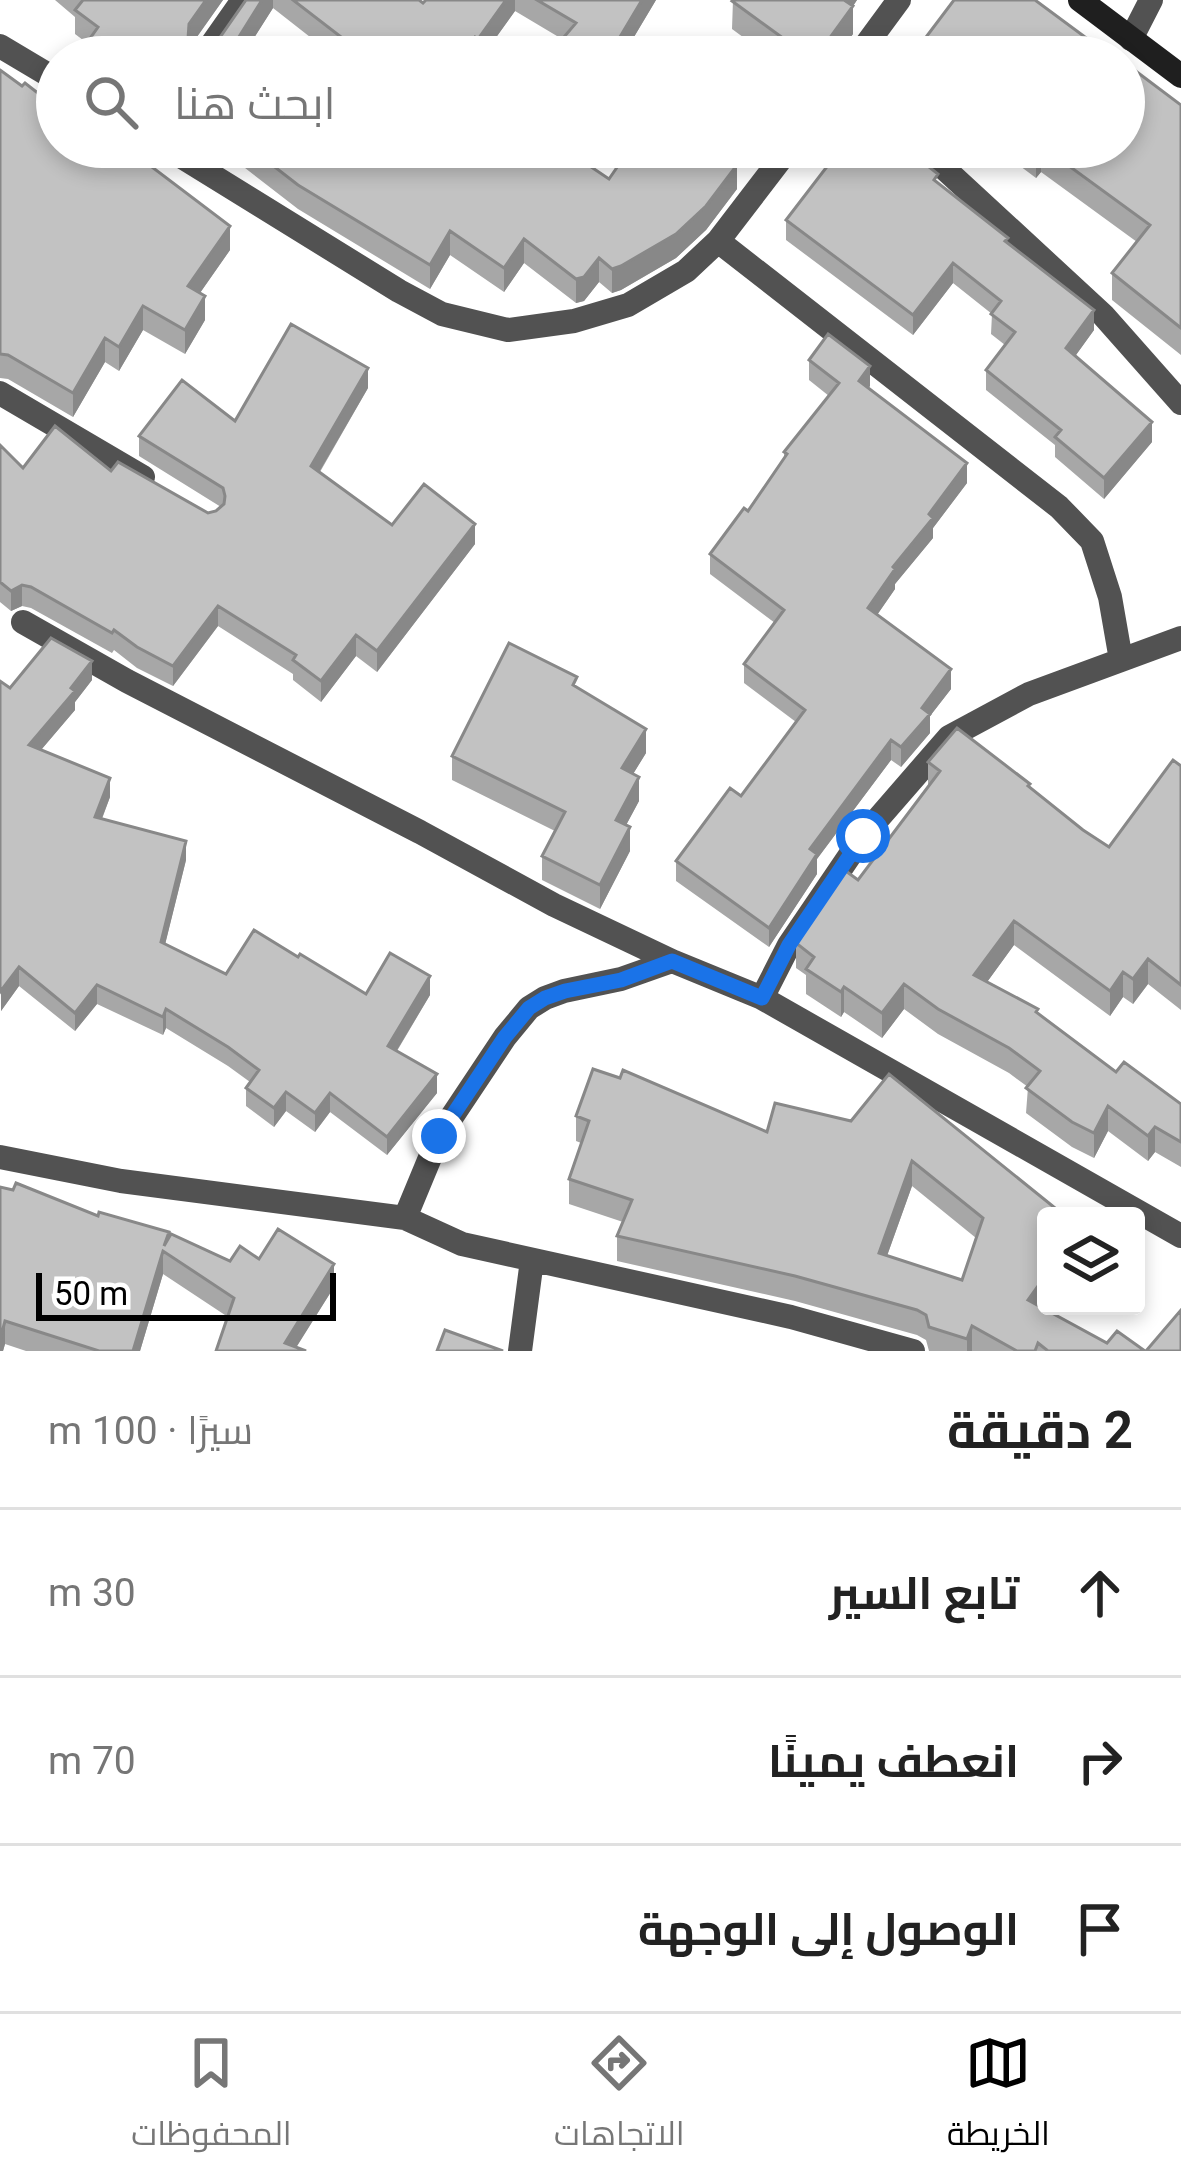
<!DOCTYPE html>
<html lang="ar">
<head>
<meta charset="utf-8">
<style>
  :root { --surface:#fff; --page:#f2f2f2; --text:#222; --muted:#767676; --line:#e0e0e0; --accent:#000 }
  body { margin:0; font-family:Roboto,Cairo,sans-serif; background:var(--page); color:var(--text); direction:rtl }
  .controls { position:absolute; right:36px; bottom:36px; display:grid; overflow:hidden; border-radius:12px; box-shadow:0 6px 18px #0003 }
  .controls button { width:108px; height:108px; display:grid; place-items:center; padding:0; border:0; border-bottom:3px solid var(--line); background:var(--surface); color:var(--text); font:60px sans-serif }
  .scale { position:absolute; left:36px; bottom:30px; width:300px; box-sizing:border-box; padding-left:12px; border:6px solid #000; border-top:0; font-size:33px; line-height:42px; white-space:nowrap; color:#000; -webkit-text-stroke:9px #fff; paint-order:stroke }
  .stop { position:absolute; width:36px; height:36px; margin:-27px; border:9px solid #1a73e8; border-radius:50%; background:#fff }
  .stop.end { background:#1a73e8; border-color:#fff; box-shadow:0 3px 12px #0008 }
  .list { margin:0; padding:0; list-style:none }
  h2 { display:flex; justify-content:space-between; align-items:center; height:156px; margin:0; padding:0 48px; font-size:51px }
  h2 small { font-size:39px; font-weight:400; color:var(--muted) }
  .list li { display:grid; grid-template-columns:78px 1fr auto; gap:36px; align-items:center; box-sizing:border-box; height:168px; padding:0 48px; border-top:3px solid var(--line) }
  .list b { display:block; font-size:45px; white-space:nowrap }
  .list em { font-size:39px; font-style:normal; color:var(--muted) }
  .icon { flex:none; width:66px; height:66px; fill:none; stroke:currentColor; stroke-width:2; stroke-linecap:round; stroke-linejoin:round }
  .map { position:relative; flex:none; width:1181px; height:1351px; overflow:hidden; direction:ltr }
  .search { position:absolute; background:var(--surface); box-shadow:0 6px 18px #0003; left:36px; right:36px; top:36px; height:132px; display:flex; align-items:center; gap:30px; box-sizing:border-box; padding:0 42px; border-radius:66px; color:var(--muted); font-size:45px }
  .sheet { height:660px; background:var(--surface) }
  nav { display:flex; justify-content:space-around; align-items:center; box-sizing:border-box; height:168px; border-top:3px solid var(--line); background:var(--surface); font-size:33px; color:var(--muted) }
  nav a { display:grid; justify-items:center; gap:6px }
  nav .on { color:var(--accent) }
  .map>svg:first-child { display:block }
</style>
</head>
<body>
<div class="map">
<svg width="1181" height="1351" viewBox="0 0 1181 1351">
  <rect width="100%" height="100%" fill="#fff"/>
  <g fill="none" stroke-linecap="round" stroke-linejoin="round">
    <path stroke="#525252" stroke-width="24" d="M1131,39L1151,0
      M0,46L57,80
      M203,57L243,0
      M857,57L899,0
      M166,147L399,291L442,314L508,330L574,321L628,305L686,271L718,241L790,147
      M921,147L1103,315L1181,403
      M718,241L1059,507L1092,541L1110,597L1121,660
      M0,393L143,477
      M23,622L127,681L420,832L554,905L672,961L762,998
      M1181,638L1029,694L949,737L863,836L789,945L762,998L1181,1236
      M0,1157L121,1181L405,1218L462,1244L791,1317L913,1351
      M405,1218L439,1136L505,1037L529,1008L545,998L564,991L621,979L672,961
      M520,1351L532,1260"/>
    <path stroke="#1f1f1f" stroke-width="24" d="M1080,0L1181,76"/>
  </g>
  <path fill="#a7a7a7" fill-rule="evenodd" d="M55,0H223L192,44L195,47L203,49L216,43L246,0H419L423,3L426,0H656L622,57H547L562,39L515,11L482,57H332L333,55L273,8L248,47L264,57H84V47L87,43L75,34V17Z
    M733,0H857L853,6V34L836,57H770L732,29Z
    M0,70L22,86L57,147H156V160L151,166L230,250L200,293L205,320L185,354L143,330L119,371L105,362L73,417L8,379L0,378Z
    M1181,105V355L1112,300V273L1137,242L1041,172L1036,178L995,147H1124Z
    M197,147H443L462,158L472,147H587L579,159L609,179L737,189L706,230L676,258L621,290L612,293L599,282L584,301L576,303L524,263L504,292L450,255L430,289L298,209L218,147L212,156Z
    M938,184L1008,243L1094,330L1075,356L1152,442L1104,499L1055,457V445L986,390V370L1005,345L991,334L992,314L953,283L913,335L786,240V220Z
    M809,360L870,386L868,388L967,483L933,528V538L895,584V589L877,615L951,689L930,716V733L901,767L891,760L817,859V874L769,947L676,881V861L741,796L796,722L744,683V664L775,623L710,574V554L748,511L784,459V452L829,396L809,380Z
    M368,388L320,472L392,525L475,544L377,672L356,656L321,702L293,680V674L218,626L173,686L137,668L114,650L112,653L31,608L22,606L11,611L0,602V445L23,468L111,471L208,513L216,511L221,507L139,456V436L235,421Z
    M92,680L75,702V710L41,750L110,797L102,819L186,860L165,944L226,974L298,957L366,994L430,995L397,1051L437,1093L387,1155L330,1112L315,1132L286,1111L274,1127L246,1106V1088L250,1082L228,1066L166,1028L163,1035L97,1004L75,1031L19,986L1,1011L0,681L10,688Z
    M577,687L646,753L633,774L639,801L626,825L630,851L600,909L542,880V856L555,831L452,780V756Z
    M928,762L1030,788L1083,830L1109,847L1181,766V1010L1148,984L1133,1004L1123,997L1110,1016L1014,945L987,982L1038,1013L1116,1072L1181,1104V1167L1155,1152L1148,1161L1108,1131L1094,1158L1072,1147L1026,1113L1028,1087L1009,1073L938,1034L904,1009L882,1038L844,1012L841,1017L806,994V975L796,968V943L858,880L928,787Z
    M775,1103L1046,1216V1300L1041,1307L1107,1343L1145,1351H929L926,1340L917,1335L795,1301L617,1261V1236L623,1222L569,1204V1179L581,1143L576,1141V1116L767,1132ZM912,1186L976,1238L962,1280L887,1256Z
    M0,1187L169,1239L230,1261L259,1259L334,1287L296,1347L228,1317L163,1274L140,1351H26L5,1344L3,1351H0Z"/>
  <path fill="#888" d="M206,0H223L189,48L188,39L189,24Z
    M262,0H273V8L242,57L237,40Z
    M506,0H515V11L482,57H478V39Z
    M642,0H656L622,57H608Z
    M839,0H857L853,6V34L836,57H816Z
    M475,37V57H461Z
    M148,147H156V160L140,182V158Z
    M572,147H587L569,176V152Z
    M1041,147V172L1036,178V151Z
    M737,165V189L706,230L676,258L621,290L612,293V269Z
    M230,226V250L188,310V286Z
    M450,231V255L430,289V265Z
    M524,239V263L504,292V268Z
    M599,258V282L584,301L576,303V279Z
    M953,263V283L913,335V315Z
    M205,296V320L185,354V330Z
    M143,306V330L119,371V347Z
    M1094,310V330L1066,369V348Z
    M105,338V362L73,417V393Z
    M870,366V386L859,400V381Z
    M368,368V388L311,486V466Z
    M1152,422V442L1104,499V478Z
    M967,463V483L933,528V538L895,584V589L868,628V608L929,514Z
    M475,524V544L377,672V651Z
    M22,585V606L11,611V591Z
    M218,606V626L173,686V666Z
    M356,635V656L321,702V681Z
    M92,661V680L75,702V710L29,764V745Z
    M951,669V689L930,716V733L901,767V747L922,708Z
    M646,729V753L622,792V768Z
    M891,740V760L817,859V874L769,947V928L810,849Z
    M639,777V801L616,844V820Z
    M110,778V797L95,836V817Z
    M630,827V851L600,909V885Z
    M186,841V860L161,961V942Z
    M1014,921V945L974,1000V975Z
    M1148,959V984L1133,1004V979Z
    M19,967V986L1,1011V992Z
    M1123,972V997L1110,1016V991Z
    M430,976V995L388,1065V1046Z
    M904,984V1009L882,1038V1013Z
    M97,985V1004L75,1031V1013Z
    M844,987V1012L841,1017V992Z
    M166,1009V1028L163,1035V1017Z
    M437,1074V1093L387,1155V1137Z
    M286,1092V1111L274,1127V1108Z
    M330,1093V1112L315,1132V1113Z
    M1108,1106V1131L1094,1158V1133Z
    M1155,1127V1152L1148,1161V1136Z
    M912,1161V1186L879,1278V1253Z
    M163,1251V1274L140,1351H133Z
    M334,1264V1287L294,1351L285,1343Z
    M1046,1275V1300L1028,1325V1300Z
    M5,1321V1344L3,1351H0V1340Z
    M972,1326V1351H967V1339Z"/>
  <path fill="#c2c2c2" stroke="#888" stroke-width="3" fill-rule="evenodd" d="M83,0H206L189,24L188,39L195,47L203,49L216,43L246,0H262L237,40L264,57H96L84,47L98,27L75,10Z
    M293,0H419L423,3L426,0H506L478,39L475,37L461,57H332L345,40Z
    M537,0H642L608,57H547L576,23Z
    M733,0H844L853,6L816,57H809L732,1Z
    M954,0H1035L1112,57H911Z
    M1125,63L1181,105V328L1112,273L1150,225L1043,147H1124Z
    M0,70L22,86L25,83L57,108V147H148L140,158L230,226L188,286L205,296L185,330L143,306L119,347L105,338L73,393L8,355L0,354Z
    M249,147H443L462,158L472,147H572L569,152L609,179L631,147H716L737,165L706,206L676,234L621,266L612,269L599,258L584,277L576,279L524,239L504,268L450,231L430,265L298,185Z
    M842,147H904L938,174L934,180L1008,238L1005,241L1094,310L1066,348L1152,422L1104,478L1055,437L1061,430L986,370L1015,332L991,314L1001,301L953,263L913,315L786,220Z
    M291,324L368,368L311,466L392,525L424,484L475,524L377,651L356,635L321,681L293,660L296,655L218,606L173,666L137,647L114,630L112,633L31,587L22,585L11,591L0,582V445L23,468L55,426L111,471L118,462L208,513L216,511L224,504L225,496L223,488L139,436L182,380L235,421Z
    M828,334L870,366L859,381L967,463L929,514L933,518L893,567L895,569L868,608L951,669L922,708L930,714L901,747L891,740L810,849L817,854L769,928L676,861L730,788L741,796L805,710L744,664L784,610L710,554L744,508L748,511L787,454L784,452L839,383L809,360Z
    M51,638L92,661L71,688L75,691L29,745L110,778L95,817L186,841L161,942L226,974L254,930L298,957L300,954L366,994L390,953L430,976L388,1046L437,1074L387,1137L330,1093L315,1113L286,1092L274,1108L246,1088L259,1070L228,1047L166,1009L163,1017L97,985L75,1013L19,967L0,992V681L10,688Z
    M509,643L577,677L573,685L646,729L622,768L639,777L616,820L630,827L600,885L542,856L565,812L452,756Z
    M957,728L1030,784L1028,786L1083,830L1109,847L1173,760L1181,766V985L1148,959L1133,979L1123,972L1110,991L1014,921L974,975L1038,1009L1036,1012L1116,1072L1124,1062L1181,1104V1142L1155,1127L1148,1136L1108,1106L1094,1133L1072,1122L1026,1088L1040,1071L1009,1048L938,1009L904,984L882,1013L844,987L841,992L806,969L814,957L796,943L843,869L858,880L940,771L928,762Z
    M593,1069L620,1078L623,1070L767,1132L775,1103L851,1121L889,1074L1065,1216H1046V1275L1028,1300L1107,1343L1117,1331L1145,1351H1048L1038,1343L1035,1351H1017L972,1326L967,1339L929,1327L926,1315L917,1310L795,1276L617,1236L632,1200L569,1179L589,1121L576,1116ZM912,1161L983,1218L962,1280L879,1253Z
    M16,1183L98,1216L99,1212L169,1232L164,1246L171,1234L230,1261L240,1246L259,1259L278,1229L334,1264L285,1343L306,1351H216L234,1298L163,1251L133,1351H99L5,1321L0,1340V1187L13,1190Z
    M1181,1310V1351H1146Z
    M445,1330L503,1351H437Z"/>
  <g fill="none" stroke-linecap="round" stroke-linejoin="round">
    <path stroke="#1a73e8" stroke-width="15" d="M439,1136L505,1037L529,1008L545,998L565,991L621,980L672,961L762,998L789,945L863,836"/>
  </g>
</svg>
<div class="controls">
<button><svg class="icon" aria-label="layers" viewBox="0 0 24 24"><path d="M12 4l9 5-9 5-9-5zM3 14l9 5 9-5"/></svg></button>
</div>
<div class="scale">50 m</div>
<div class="stop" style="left:863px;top:836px"></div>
<div class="stop end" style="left:439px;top:1136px"></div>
<div class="search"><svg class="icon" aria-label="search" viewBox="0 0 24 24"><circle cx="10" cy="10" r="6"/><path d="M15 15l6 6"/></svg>ابحث هنا</div>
</div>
<section class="sheet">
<h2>2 دقيقة<small>سيرًا · 100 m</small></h2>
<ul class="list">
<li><svg class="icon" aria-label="ahead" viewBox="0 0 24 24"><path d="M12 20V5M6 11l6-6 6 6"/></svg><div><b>تابع السير</b></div><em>30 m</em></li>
<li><svg class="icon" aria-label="right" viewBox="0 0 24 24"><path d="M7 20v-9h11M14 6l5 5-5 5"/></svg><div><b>انعطف يمينًا</b></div><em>70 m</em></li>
<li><svg class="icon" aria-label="arrive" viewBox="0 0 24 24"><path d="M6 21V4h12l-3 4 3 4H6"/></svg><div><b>الوصول إلى الوجهة</b></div></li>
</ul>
</section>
<nav>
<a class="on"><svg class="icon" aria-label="map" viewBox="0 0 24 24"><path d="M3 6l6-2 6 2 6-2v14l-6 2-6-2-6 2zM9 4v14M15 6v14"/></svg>الخريطة</a>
<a><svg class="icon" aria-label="directions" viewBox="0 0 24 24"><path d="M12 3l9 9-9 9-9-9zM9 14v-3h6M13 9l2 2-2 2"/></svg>الاتجاهات</a>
<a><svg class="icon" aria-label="saved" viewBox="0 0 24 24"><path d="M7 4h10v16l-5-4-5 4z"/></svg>المحفوظات</a>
</nav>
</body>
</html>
